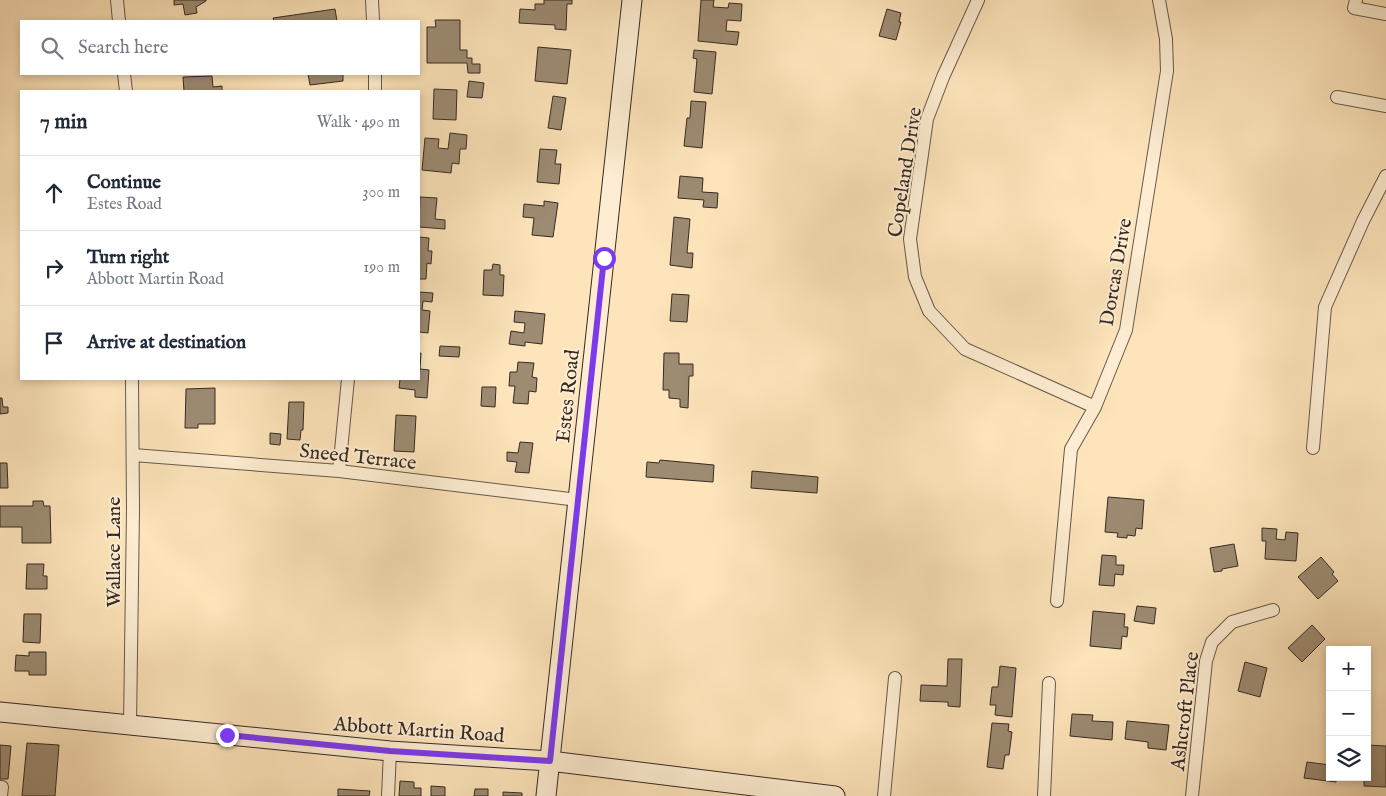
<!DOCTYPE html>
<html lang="en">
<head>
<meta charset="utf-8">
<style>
  :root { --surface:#fff; --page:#f2f2f3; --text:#1f2937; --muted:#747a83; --line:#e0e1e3 }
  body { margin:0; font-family:"IM FELL English",serif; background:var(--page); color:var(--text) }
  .controls { position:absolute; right:15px; bottom:15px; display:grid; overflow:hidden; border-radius:0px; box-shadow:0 2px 8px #0003 }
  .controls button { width:45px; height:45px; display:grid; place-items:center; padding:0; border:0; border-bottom:1px solid var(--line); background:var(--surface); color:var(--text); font:25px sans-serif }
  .stop { position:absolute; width:15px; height:15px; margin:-11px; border:4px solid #7c3aed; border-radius:50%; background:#fff }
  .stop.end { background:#7c3aed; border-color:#fff; box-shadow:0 1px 5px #0008 }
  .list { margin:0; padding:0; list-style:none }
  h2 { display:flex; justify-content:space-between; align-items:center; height:65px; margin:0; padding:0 20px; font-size:21px }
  h2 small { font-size:16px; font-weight:400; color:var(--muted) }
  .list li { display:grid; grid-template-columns:32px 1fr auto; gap:15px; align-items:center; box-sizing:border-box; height:75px; padding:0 20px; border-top:1px solid var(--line) }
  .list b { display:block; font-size:19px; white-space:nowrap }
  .list p { margin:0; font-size:16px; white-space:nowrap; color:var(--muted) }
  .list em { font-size:16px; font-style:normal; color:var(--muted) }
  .icon { flex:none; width:28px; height:28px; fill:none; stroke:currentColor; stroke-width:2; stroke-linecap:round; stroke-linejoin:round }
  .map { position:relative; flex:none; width:1386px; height:796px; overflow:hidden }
  .search { position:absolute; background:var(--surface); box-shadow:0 2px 8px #0003; left:20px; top:20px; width:400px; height:55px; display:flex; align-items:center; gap:12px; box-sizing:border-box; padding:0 18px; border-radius:0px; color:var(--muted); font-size:19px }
  .panel { position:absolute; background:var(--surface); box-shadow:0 2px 8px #0003; left:20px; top:90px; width:400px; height:290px; border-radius:0px }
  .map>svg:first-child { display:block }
</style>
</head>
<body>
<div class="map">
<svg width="1386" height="796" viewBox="0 0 1386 796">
  <rect width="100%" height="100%" fill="#fde4ba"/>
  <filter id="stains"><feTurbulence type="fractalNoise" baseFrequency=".004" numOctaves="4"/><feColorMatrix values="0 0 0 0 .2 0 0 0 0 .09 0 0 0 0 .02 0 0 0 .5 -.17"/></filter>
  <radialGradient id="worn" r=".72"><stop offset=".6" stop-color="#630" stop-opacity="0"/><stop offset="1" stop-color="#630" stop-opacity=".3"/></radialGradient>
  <path fill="#9d8b72" stroke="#362a24" d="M174,0H206V1L196,7L197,13L185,15L183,4L174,5Z
    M544,0H572V4H567L566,30L555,29V25L519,23L520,9L535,10V4H544Z
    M701,0H714L713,7L728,8L729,3L742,4L741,21L727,20L726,31L739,32L737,45L698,41Z
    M335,9L337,21H274L273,18Z
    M887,9L901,13L899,22H901L896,40L879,36Z
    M435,20H460V50H467V58H472V64H480V73H468L467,63H427V27H436Z
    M538,47L571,50L567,84L535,81Z
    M694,50L716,52L712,94L694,92L697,59L693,58Z
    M308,74H343V81L310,85Z
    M212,76L213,87L222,86V91H184L183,77Z
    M469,81L484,83L482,98L467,97Z
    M434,89L457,90L456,120L433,119Z
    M553,96L566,98L561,130L548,128Z
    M691,101L706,102L702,148L684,146L687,118H690Z
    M450,133L467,135L466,149H460L459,164L452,163L451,173L422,170L425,138L439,139L438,148L448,149Z
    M540,149L557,150L555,164H561L559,184L537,182Z
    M680,176L703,178L702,192L718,193L717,208L703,207L704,200L678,198Z
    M420,197L437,198L435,219L445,220V229L419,227Z
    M544,201L558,203L553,237L532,235L534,218L523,217L524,204L544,206Z
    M674,217L690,219L687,253H693L692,268L670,265Z
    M419,237L429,238L428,251H432L431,264L427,263L426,279H419Z
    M493,264L500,265V275H504L503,296L483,295L484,270H492Z
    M419,292L433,293L432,302L423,301L422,310L430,311L428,333L419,332Z
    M672,294L689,295L687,322L670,321Z
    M515,311L545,314L542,344L525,342V346L509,344L511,331L524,333L525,323L514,322Z
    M440,346L460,347L459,357L439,356Z
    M419,353H421L420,369L429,370L427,398L415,397V390L399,388L400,379H419Z
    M664,353H679V364H693V376H689L688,408L680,407V399L669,398V390H663Z
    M518,362L534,363L532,377L537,378L536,392L529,391L528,404L513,403L515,386H509L510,372H517Z
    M482,387H496L495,407L481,406Z
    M215,388V424H198V428H185L186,389Z
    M0,398H2L3,407H8V413L0,414Z
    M289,402H304L303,430H301L300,440L287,439Z
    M396,415L416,416L414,452L394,451Z
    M270,433L281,434L280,445L270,444Z
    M520,442L533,443L529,473L515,472L517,462L507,461V452L518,453Z
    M660,460L714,465L713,482L646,477L647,462L659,463Z
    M0,463H7L8,488H0Z
    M752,471L818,477L817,493L751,488Z
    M1108,497L1144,500L1142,529L1136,528L1135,536L1127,535V538L1117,537L1118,533L1105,532Z
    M33,501H43L44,506H50L51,543H22V527H0V506H33Z
    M1262,528L1277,529L1276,539L1285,540L1286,532L1298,533L1296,561L1265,559L1266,541H1262Z
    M1234,544L1238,566L1222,569V571L1214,572L1210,548Z
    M1102,555L1116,556V565H1124L1123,575L1115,574L1114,586L1099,585Z
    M1321,557L1334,572L1332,574L1338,581L1318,599L1298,577Z
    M27,564H44L43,576H47V589H26Z
    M1137,606L1156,608L1154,624L1134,621Z
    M1093,611L1125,614L1124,627H1128L1127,637L1122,636L1121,649L1090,646Z
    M24,614H41L40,643L23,642Z
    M1312,625L1325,639L1302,662L1288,648Z
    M29,652H46V675H29V671H15L16,655L29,656Z
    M948,659H962L960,707L948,706V702L920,701L921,685L947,686Z
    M1245,662L1267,668L1260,697L1238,691Z
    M1000,666L1016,668L1012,717L995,715L996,705H990L992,687H998Z
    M1072,714L1093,715L1092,721L1113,722L1112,740L1070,736Z
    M1127,721L1169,725L1166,750L1148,748V742L1125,739Z
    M992,723L1009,724L1008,731L1012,732L1009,755H1005L1003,769L987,767Z
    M27,743L59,745L55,796H22Z
    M0,745L11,746L8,779H0Z
    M1367,745L1386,746V787L1364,786V777H1367Z
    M1307,762L1330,765V777H1337L1336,782L1304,778Z
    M400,781L414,782V788H421V796H399Z
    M431,786L445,787V796H431Z
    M338,789L370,791L369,796H338Z
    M475,789H488V796H474Z
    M503,792L522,793V796H503Z"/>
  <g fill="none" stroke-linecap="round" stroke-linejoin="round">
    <g stroke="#68584a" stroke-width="14">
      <path id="street" d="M117,0L119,21
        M372,0L373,21
        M978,0L943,77L927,119L910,239L915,277L929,311L965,349L1095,407
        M1356,0L1354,8L1386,14
        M124,74L126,91
        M375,74V91
        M1337,97L1386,106
        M1313,448L1325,307L1363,221L1386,176
        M133,455L339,471L578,500
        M339,471L348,379
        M1057,601L1071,449L1095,407L1126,330L1167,71L1166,39L1159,0
        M130,725L133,509L132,379
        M0,787H2L1,796
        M388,796L390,751
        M884,796L895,678
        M1044,796L1049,683
        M1192,796L1206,661L1212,642L1232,622L1273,610"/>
    </g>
    <g stroke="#362a24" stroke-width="21">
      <path id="secondary" d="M0,712L390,751L550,761L835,796
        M546,796L632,0"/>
    </g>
    <use href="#street" stroke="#feedd2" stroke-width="12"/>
    <use href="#secondary" stroke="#feedd2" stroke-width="19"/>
  </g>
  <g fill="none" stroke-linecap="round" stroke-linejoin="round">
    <path stroke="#7c3aed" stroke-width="6" d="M227,735L390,751L550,761L604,258"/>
  </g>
  <g text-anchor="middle" stroke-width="4" stroke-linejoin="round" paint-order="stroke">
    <g font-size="20" fill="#362a24" stroke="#feedd2">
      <text transform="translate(904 172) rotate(-81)" y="7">Copeland Drive</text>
      <text transform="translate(1115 272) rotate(-80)" y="7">Dorcas Drive</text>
      <text transform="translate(567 396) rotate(-84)" y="7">Estes Road</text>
      <text transform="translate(358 456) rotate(6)" y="7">Sneed Terrace</text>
      <text transform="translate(113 552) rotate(-90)" y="7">Wallace Lane</text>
      <text transform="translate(1184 711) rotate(-83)" y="7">Ashcroft Place</text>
      <text transform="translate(419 729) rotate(4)" y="7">Abbott Martin Road</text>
    </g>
  </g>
  <rect width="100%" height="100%" filter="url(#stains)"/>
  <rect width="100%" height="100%" fill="url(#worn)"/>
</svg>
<div class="controls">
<button>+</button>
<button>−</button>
<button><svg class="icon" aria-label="layers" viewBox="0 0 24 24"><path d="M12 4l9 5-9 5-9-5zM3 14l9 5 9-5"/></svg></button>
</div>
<div class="stop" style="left:604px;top:258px"></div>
<div class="stop end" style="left:227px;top:735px"></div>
<div class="search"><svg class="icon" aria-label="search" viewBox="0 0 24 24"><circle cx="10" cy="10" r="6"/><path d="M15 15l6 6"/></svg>Search here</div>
<section class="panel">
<h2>7 min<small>Walk · 490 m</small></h2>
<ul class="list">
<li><svg class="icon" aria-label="ahead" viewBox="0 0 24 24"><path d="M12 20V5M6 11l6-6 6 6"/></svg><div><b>Continue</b><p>Estes Road</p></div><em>300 m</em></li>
<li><svg class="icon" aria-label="right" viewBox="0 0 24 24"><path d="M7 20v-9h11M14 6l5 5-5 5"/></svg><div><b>Turn right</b><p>Abbott Martin Road</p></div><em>190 m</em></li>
<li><svg class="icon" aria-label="arrive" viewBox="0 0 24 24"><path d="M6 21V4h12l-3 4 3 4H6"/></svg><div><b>Arrive at destination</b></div></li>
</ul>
</section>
</div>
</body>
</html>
